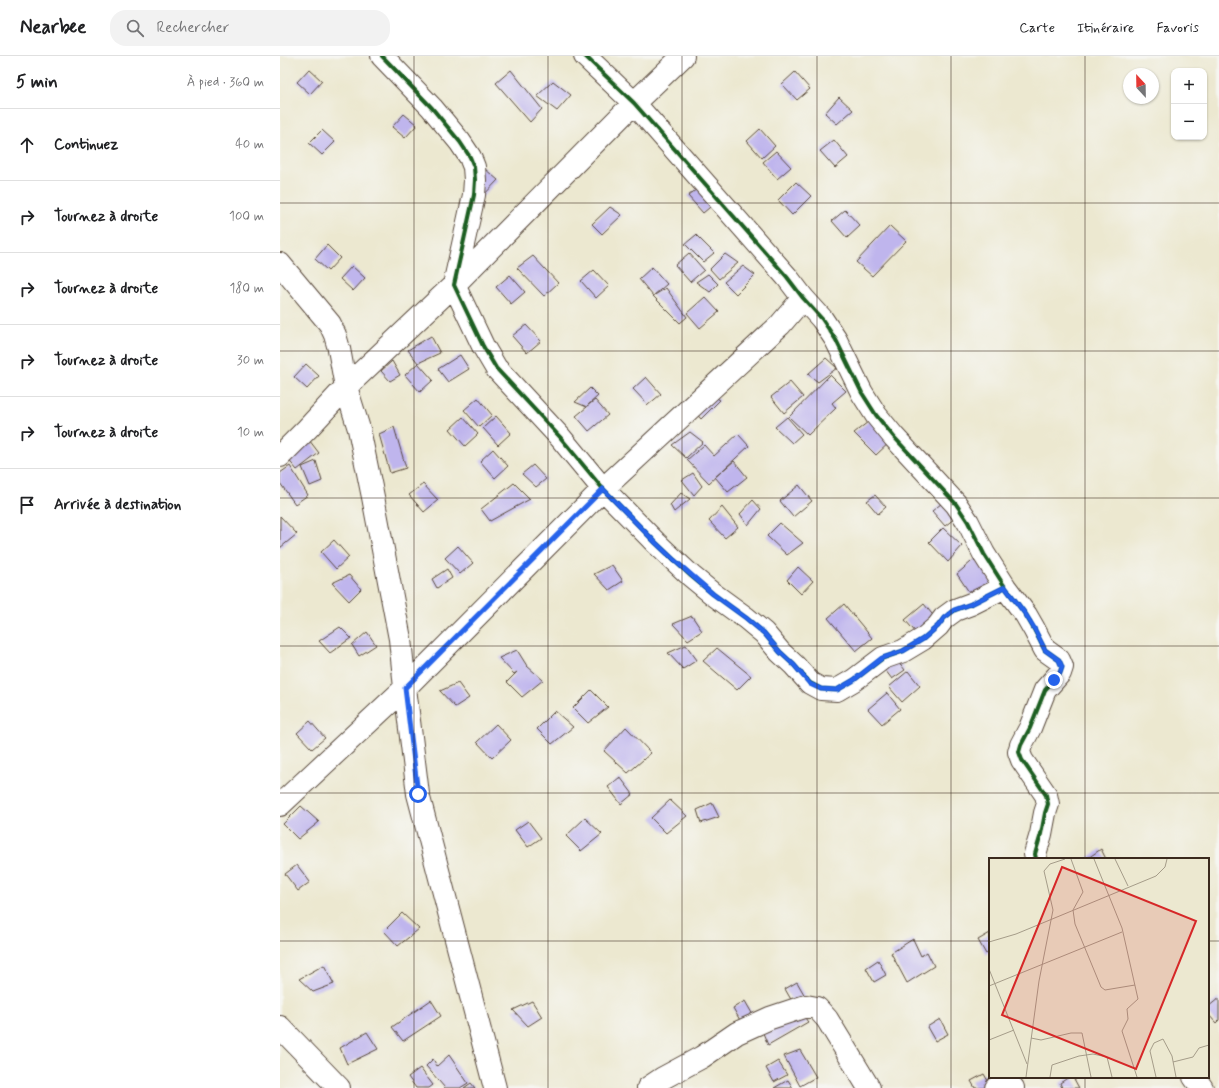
<!DOCTYPE html>
<html lang="fr">
<head>
<meta charset="utf-8">
<style>
  :root { --surface:#fff; --page:#f2f2f2; --text:#202124; --muted:#757577; --line:#e0e0e0 }
  body { margin:0; font-family:Mynerve,sans-serif; background:var(--page); color:var(--text) }
  .controls { position:absolute; right:12px; top:12px; display:grid; overflow:hidden; border-radius:8px; box-shadow:0 1px 3px #0004 }
  .controls button { width:36px; height:36px; display:grid; place-items:center; padding:0; border:0; border-bottom:1px solid var(--line); background:var(--surface); color:var(--text); font:20px sans-serif }
  .compass { position:absolute; left:843px; top:12px; width:36px; height:36px; border-radius:50%; background:var(--surface); box-shadow:0 1px 3px #0004; rotate:338deg }
  .stop { position:absolute; width:12px; height:12px; margin:-9px; border:3px solid #2563eb; border-radius:50%; background:#fff }
  .stop.end { background:#2563eb; border-color:#fff; box-shadow:0 1px 4px #0008 }
  .list { margin:0; padding:0; list-style:none }
  h2 { display:flex; justify-content:space-between; align-items:center; height:52px; margin:0; padding:0 16px; font-size:17px }
  h2 small { font-size:13px; font-weight:400; color:var(--muted) }
  .list li { display:grid; grid-template-columns:26px 1fr auto; gap:12px; align-items:center; box-sizing:border-box; height:72px; padding:0 16px; border-top:1px solid var(--line) }
  .list b { display:block; font-size:15px; white-space:nowrap }
  .list em { font-size:13px; font-style:normal; color:var(--muted) }
  .icon { flex:none; width:22px; height:22px; fill:none; stroke:currentColor; stroke-width:2; stroke-linecap:round; stroke-linejoin:round }
  .map { position:relative; flex:none; width:939px; height:1032px; overflow:hidden }
  header { display:flex; align-items:center; gap:24px; box-sizing:border-box; height:56px; padding:0 20px; background:var(--surface); border-bottom:1px solid var(--line) }
  header strong { font-size:19px }
  nav { display:flex; gap:22px; margin-inline-start:auto; font-size:14px }
  .search { width:280px; height:36px; background:var(--page); display:flex; align-items:center; gap:10px; box-sizing:border-box; padding:0 14px; border-radius:16px; color:var(--muted); font-size:15px }
  main { display:flex }
  aside { flex:1; background:var(--surface) }
  .map>svg:first-child { display:block }
</style>
</head>
<body>
<header>
<strong>Nearbee</strong>
<div class="search"><svg class="icon" aria-label="search" viewBox="0 0 24 24"><circle cx="10" cy="10" r="6"/><path d="M15 15l6 6"/></svg>Rechercher</div>
<nav><a>Carte</a><a>Itinéraire</a><a>Favoris</a></nav>
</header>
<main>
<aside>
<h2>5 min<small>À pied · 360 m</small></h2>
<ul class="list">
<li><svg class="icon" aria-label="ahead" viewBox="0 0 24 24"><path d="M12 20V5M6 11l6-6 6 6"/></svg><div><b>Continuez</b></div><em>40 m</em></li>
<li><svg class="icon" aria-label="right" viewBox="0 0 24 24"><path d="M7 20v-9h11M14 6l5 5-5 5"/></svg><div><b>Tournez à droite</b></div><em>100 m</em></li>
<li><svg class="icon" aria-label="right" viewBox="0 0 24 24"><path d="M7 20v-9h11M14 6l5 5-5 5"/></svg><div><b>Tournez à droite</b></div><em>180 m</em></li>
<li><svg class="icon" aria-label="right" viewBox="0 0 24 24"><path d="M7 20v-9h11M14 6l5 5-5 5"/></svg><div><b>Tournez à droite</b></div><em>30 m</em></li>
<li><svg class="icon" aria-label="right" viewBox="0 0 24 24"><path d="M7 20v-9h11M14 6l5 5-5 5"/></svg><div><b>Tournez à droite</b></div><em>10 m</em></li>
<li><svg class="icon" aria-label="arrive" viewBox="0 0 24 24"><path d="M6 21V4h12l-3 4 3 4H6"/></svg><div><b>Arrivée à destination</b></div></li>
</ul>
</aside>
<div class="map">
<svg width="939" height="1032" viewBox="0 0 939 1032">
  <rect width="100%" height="100%" fill="#f6f6f2"/>
  <filter id="ink" filterUnits="userSpaceOnUse"><feTurbulence type="fractalNoise" baseFrequency=".025" numOctaves="2"/><feDisplacementMap in="SourceGraphic" scale="8" xChannelSelector="R" yChannelSelector="G"/><feConvolveMatrix kernelMatrix="1 2 1 2 8 2 1 2 1" color-interpolation-filters="sRGB"/></filter>
  <filter id="wash" filterUnits="userSpaceOnUse"><feTurbulence type="fractalNoise" baseFrequency=".012" numOctaves="4" result="noise"/><feDisplacementMap in="SourceGraphic" scale="16" xChannelSelector="R" yChannelSelector="G"/><feGaussianBlur stdDeviation="0.9" result="paint"/><feColorMatrix in="noise" values="0 0 0 0 0 0 0 0 0 0 0 0 0 0 0 0 0 1.4 0 .05"/><feComposite in="paint" operator="in"/></filter>
  <g filter="url(#wash)">
    <rect width="100%" height="100%" fill="#ece8d0"/>
    <g id="blocks">
      <path fill="#bfb5ed" d="M29,13L42,25L30,38L17,26Z
        M231,14L262,53L250,66L216,27Z
        M515,16L530,33L517,44L502,28Z
        M273,25L291,39L277,55L257,40Z
        M559,41L573,54L557,68L545,57Z
        M124,58L137,69L125,82L112,71Z
        M480,73L495,90L482,102L467,85Z
        M42,74L55,86L42,99L29,87Z
        M554,84L568,101L555,112L540,95Z
        M496,95L511,111L497,123L483,106Z
        M199,108L218,124L201,142L183,126Z
        M516,126L531,140L512,159L498,144Z
        M422,129L436,146L423,157L408,140Z
        M330,151L342,159L322,178L312,168Z
        M565,154L580,170L567,182L552,165Z
        M610,170L626,185L592,220L576,206Z
        M416,179L434,197L423,206L405,188Z
        M47,189L60,202L48,215L35,203Z
        M409,197L424,214L410,226L395,209Z
        M445,198L458,207L439,223L430,213Z
        M253,200L278,227L264,240L237,212Z
        M72,210L85,222L73,235L60,223Z
        M463,210L475,219L456,238L444,226Z
        M372,211L387,228L373,240L359,223Z
        M314,214L329,230L316,242L301,225Z
        M428,218L438,228L430,236L416,226Z
        M230,219L245,236L231,248L216,231Z
        M386,232L407,261L400,267L373,240Z
        M425,241L439,256L420,272L407,257Z
        M246,269L261,285L247,297L232,280Z
        M151,280L160,297L138,307L153,324L140,336L125,319L138,307L128,294Z
        M180,299L189,313L168,326L158,313Z
        M546,302L557,312L538,326L528,318Z
        M112,305L120,319L110,325L101,315Z
        M26,308L39,320L27,333L14,321Z
        M550,319L566,335L552,347L556,352L528,379L509,361Z
        M366,321L381,338L368,349L353,333Z
        M510,326L523,341L504,357L491,341Z
        M310,332L318,340L307,350L315,344L328,359L309,375L296,360L307,351L295,346Z
        M430,338L440,344L421,363L414,355Z
        M198,342L212,359L199,371L184,354Z
        M216,360L231,377L218,389L203,372Z
        M183,361L198,378L185,390L170,373Z
        M507,361L522,378L512,387L495,371Z
        M593,362L612,384L596,399L574,377Z
        M114,371L126,412L110,417L99,378Z
        M410,376L423,386L406,402L392,389Z
        M458,378L469,390L429,427L407,404L424,389L434,400Z
        M26,380L39,397L17,414L7,402Z
        M213,393L228,410L215,422L200,405Z
        M36,405L42,425L30,430L22,411Z
        M454,405L467,421L448,436L435,421Z
        M253,409L266,423L256,431L242,418Z
        M10,410L28,439L15,448L0,427V417Z
        M413,417L422,430L414,439L402,424Z
        M234,427L250,443L210,465L201,453Z
        M143,428L158,444L144,456L129,439Z
        M519,429L532,445L513,461L500,445Z
        M401,437L410,443L394,456L390,449Z
        M595,439L606,451L598,458L587,445Z
        M671,440L684,455L665,470L652,455Z
        M473,444L481,453L468,469L460,458Z
        M442,451L458,471L445,482L429,465Z
        M0,460L17,478L0,492Z
        M500,467L523,487L507,499L487,480Z
        M663,472L682,490L668,506L649,486Z
        M54,484L69,501L56,513L41,496Z
        M178,490L193,507L180,518L165,502Z
        M698,500L713,528L691,539L677,518Z
        M332,509L343,525L329,534L314,518Z
        M518,511L533,525L521,538L507,524Z
        M167,513L172,522L157,532L152,523Z
        M69,519L81,533L69,545L52,527Z
        M564,548L592,582L576,595L548,562Z
        M644,548L656,563L638,579L625,564Z
        M412,560L422,575L408,584L393,568Z
        M60,571L71,582L50,597L39,585Z
        M87,576L96,589L79,600L72,589Z
        M406,589L417,604L403,613L388,597Z
        M437,592L471,620L457,634L423,605Z
        M237,594L247,610L263,624L242,641L227,626L237,616L234,618L219,602Z
        M612,597L625,614L612,623L599,606Z
        M628,615L640,630L622,646L609,631Z
        M178,627L189,642L175,651L160,635Z
        M311,634L328,651L308,667L293,652Z
        M607,637L620,653L602,668L588,653Z
        M275,655L293,671L272,688L257,673Z
        M30,665L45,682L32,693L17,677Z
        M216,668L231,684L212,702L197,686Z
        M346,671L371,697L348,717L324,695Z
        M340,721L353,738L341,748L328,731Z
        M390,744L407,760L386,777L371,762Z
        M432,747L439,761L421,767L417,754Z
        M21,750L39,766L18,783L3,768Z
        M305,762L322,778L301,795L286,780Z
        M248,765L261,782L248,791L235,774Z
        M821,793L826,803H809L808,802Z
        M17,809L30,826L18,835L5,818Z
        M122,857L139,873L118,890L104,875Z
        M710,877V895L706,898L698,884Z
        M633,883L641,900L647,896L654,910L627,927L611,897Z
        M598,904L606,919L594,926L586,912Z
        M44,909L54,928L33,936L19,923Z
        M517,926L525,940L513,947L505,933Z
        M939,942V964L936,967L928,958V951Z
        M151,944L161,960L123,985L112,971Z
        M252,945L262,961L248,970L233,954Z
        M465,945L473,959L461,966L453,952Z
        M515,949L528,966L488,989L478,965Z
        M660,963L668,978L655,985L647,971Z
        M87,976L98,993L67,1008L60,992Z
        M520,994L536,1021L520,1030L504,1000Z
        M169,999L188,1027L180,1032H165L146,1010L153,1003L157,1010Z
        M498,1005L507,1019L494,1026L486,1012Z
        M140,1012L153,1029L149,1032H136L128,1021Z
        M704,1018L712,1032H695L691,1025Z
        M789,1021H793L799,1032H782L780,1027Z
        M508,1024L513,1032H494Z
        M191,1027L195,1032H184Z"/>
    </g>
  </g>
  <g filter="url(#ink)">
    <use href="#blocks" fill-opacity="0" stroke="#564639" stroke-width="1"/>
    <g fill="none" stroke-linecap="round" stroke-linejoin="round">
      <g stroke="#564639" stroke-width="24">
        <path id="minor" d="M102,0L152,52L180,86L190,101L194,111L195,124L194,139L174,229L203,290L216,312L280,381L323,433L376,487L411,520L433,538L466,562L484,577L500,596L514,609L530,627L541,633L557,634L574,624L603,602L623,595L643,583L658,570L664,562L675,554L691,548L725,531
          M305,0L354,47L507,221L523,242L542,263L556,284L582,337L596,359L614,381L676,448L688,466L704,498L725,531L746,559L754,573L765,594L779,604L782,611L780,617L765,634L750,672L741,689L739,696L742,704L766,739L768,748L765,757L761,778L755,798L756,803
          M0,208L50,268L55,279L59,293L66,331L79,373L93,441L120,583L125,632L138,738L215,1032
          M0,400L27,373L66,331L174,229L354,47L403,0
          M0,749L125,632L323,433L500,269L523,242
          M0,971L59,1032
          M914,1021L922,1032
          M368,1032L383,1022L422,1001L457,977L490,962L526,950L537,952L547,963L589,1032
          M716,1032L732,1031L733,1032"/>
      </g>
      <use href="#minor" stroke="#fff" stroke-width="22"/>
      <g stroke="#f6f6f2" stroke-width="6">
        <path id="cycleway" d="M102,0L152,52L180,86L190,101L194,111L195,124L194,139L174,229L203,290L216,312L280,381L323,433L376,487L411,520L433,538L466,562L484,577L500,596L514,609L530,627L541,633L557,634L574,624L603,602L623,595L643,583L658,570L664,562L675,554L691,548L725,531
          M305,0L354,47L507,221L523,242L542,263L556,284L582,337L596,359L614,381L676,448L688,466L704,498L725,531L746,559L754,573L765,594L779,604L782,611L780,617L765,634L750,672L741,689L739,696L742,704L766,739L768,748L765,757L761,778L755,798L756,803"/>
      </g>
      <use href="#cycleway" stroke="#1b5e20" stroke-width="4"/>
    </g>
  </g>
  <g fill="none" stroke-linecap="round" stroke-linejoin="round" filter="url(#ink)">
    <path stroke="#2563eb" stroke-width="5" d="M138,738L125,632L323,433L376,487L394,504L433,538L466,562L484,577L500,596L514,609L530,628L541,633L557,634L574,624L602,602L623,595L643,583L658,570L664,562L674,554L691,548L725,531L746,559L754,572L765,594L779,604L782,611L780,617L774,624"/>
  </g>
  <path fill="none" stroke="#3b2a1e" stroke-width="1" stroke-opacity="0.55" d="M134,0V1032M268,0V1032M402,0V1032M537,0V1032M671,0V1032M805,0V803M0,147H939M0,295H939M0,442H939M0,590H939M0,737H939M0,885H710M928,885H939M805,1021V1032"/>
  <g transform="translate(709 802)">
    <rect width="220" height="220" fill="#ece8d0"/>
    <path fill="none" stroke="#a59c89" stroke-width="1" d="M82,1L94,34L84,52L86,66L112,129L116,132L146,127M105,1L133,70L149,141L138,151L139,161L133,173L148,219M126,1L139,28M0,84L27,76L167,18L176,9L178,1M0,111L38,206M0,128L133,74M42,180L52,182L82,175H93L102,219M0,182L25,172M184,204L204,199L210,190L220,187M37,219L50,123L64,52L55,13L61,6L76,1M61,219L63,207L90,198L104,196L118,199L123,219M167,219L161,193L165,185L174,181L183,198L187,219"/>
    <path fill="#d62828" fill-opacity="0.15" stroke="#d62828" stroke-width="2" d="M73,9L207,63L147,211L13,157Z"/>
    <rect width="220" height="220" fill="none" stroke="#3b2a1e" stroke-width="2"/>
  </g>
</svg>
<div class="controls">
<button>+</button>
<button>−</button>
</div>
<svg class="compass" viewBox="-18 -18 36 36"><path d="M0-13l5 13h-10z" fill="#e53935"/><path d="M0 13l5-13h-10z" fill="#757577"/></svg>
<div class="stop" style="left:138px;top:738px"></div>
<div class="stop end" style="left:774px;top:624px"></div>
</div>
</main>
</body>
</html>
